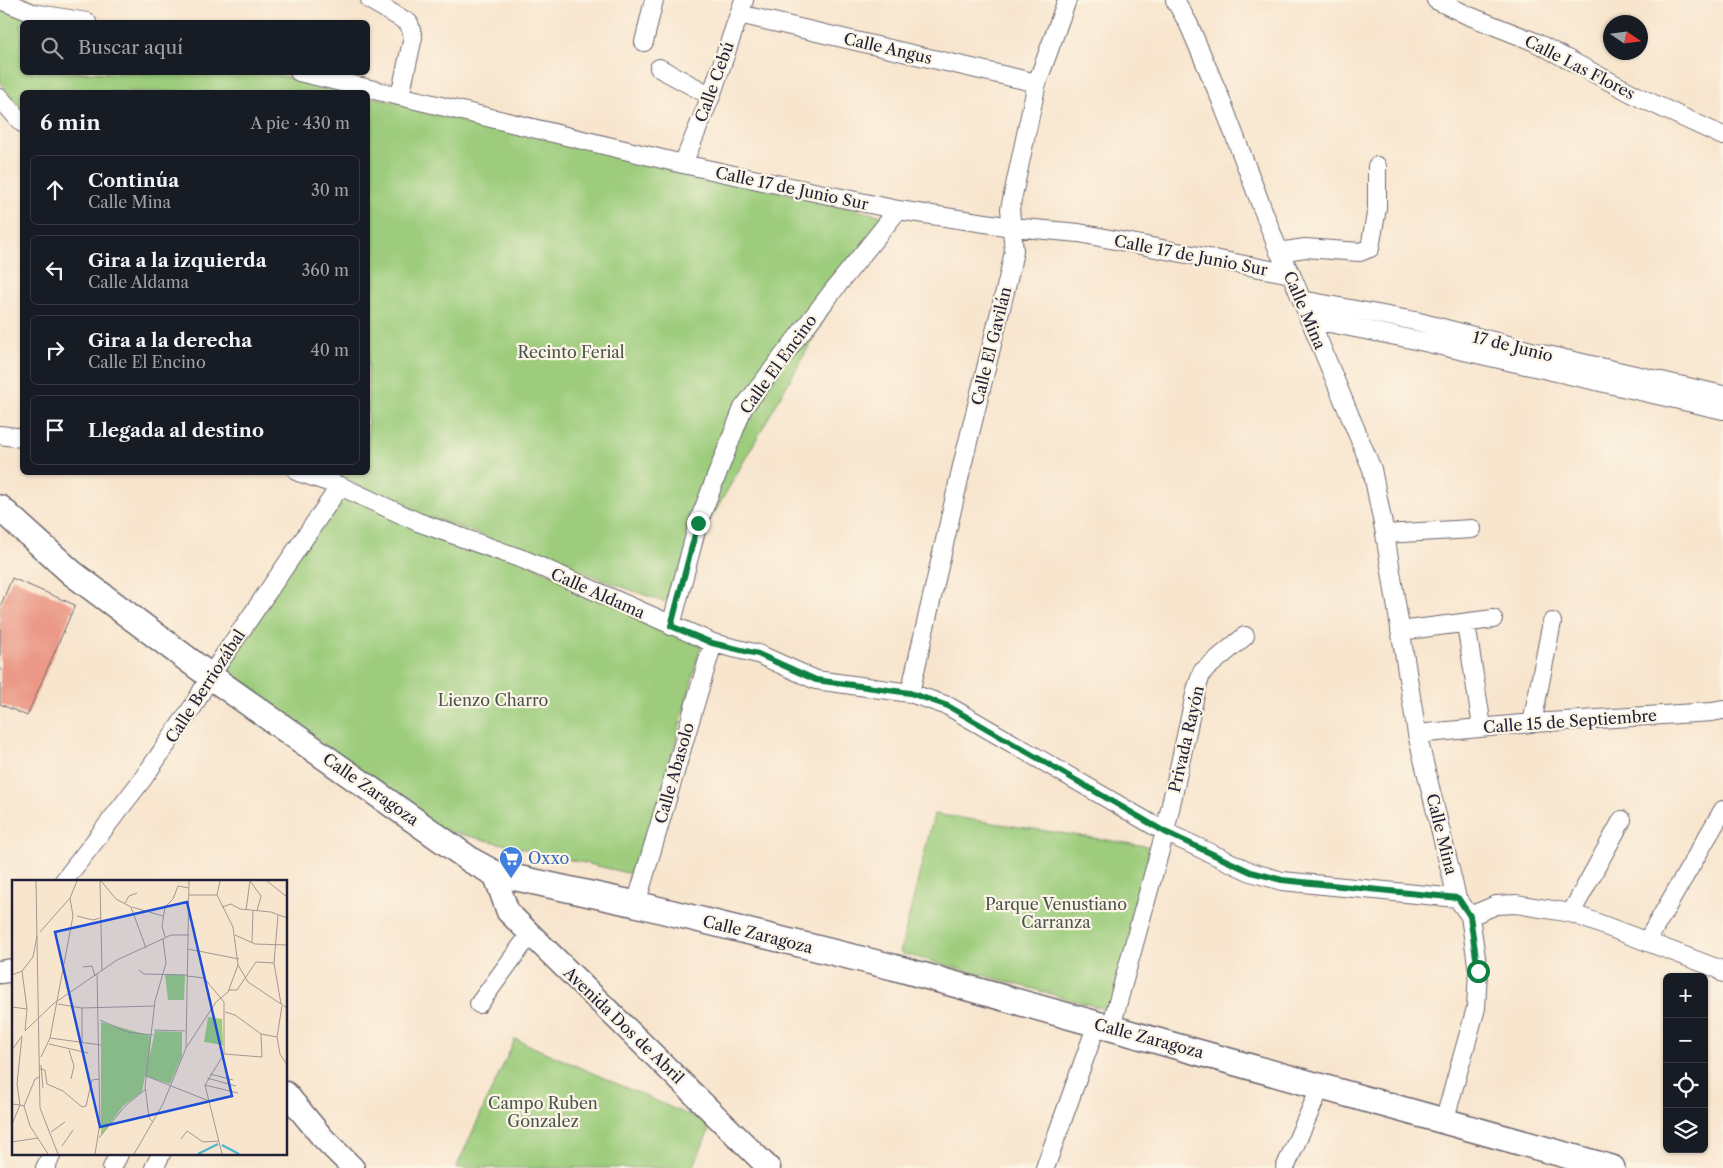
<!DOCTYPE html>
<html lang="es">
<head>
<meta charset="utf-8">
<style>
  :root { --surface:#171b24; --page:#242831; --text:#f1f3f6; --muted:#9ea1a6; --line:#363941 }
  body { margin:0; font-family:"Libre Caslon Text",serif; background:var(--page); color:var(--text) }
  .controls { position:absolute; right:15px; bottom:15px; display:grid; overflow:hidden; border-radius:8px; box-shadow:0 1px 4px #0004 }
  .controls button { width:45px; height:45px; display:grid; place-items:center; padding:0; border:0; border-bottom:1px solid var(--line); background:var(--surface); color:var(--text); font:25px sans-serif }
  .compass { position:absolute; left:1603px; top:15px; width:45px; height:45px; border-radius:50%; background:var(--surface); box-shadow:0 1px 4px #0004; rotate:103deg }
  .stop { position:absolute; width:15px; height:15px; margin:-11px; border:4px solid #0b8043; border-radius:50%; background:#fff }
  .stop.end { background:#0b8043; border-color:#fff; box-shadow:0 1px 5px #0008 }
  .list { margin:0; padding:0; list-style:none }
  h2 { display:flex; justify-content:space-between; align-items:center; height:65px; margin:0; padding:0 20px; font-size:21px }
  h2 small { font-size:16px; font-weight:400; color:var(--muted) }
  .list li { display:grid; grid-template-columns:32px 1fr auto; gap:15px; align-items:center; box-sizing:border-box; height:70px; margin:0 10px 10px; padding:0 10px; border:1px solid var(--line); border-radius:8px }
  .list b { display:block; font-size:19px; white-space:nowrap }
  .list p { margin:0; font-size:16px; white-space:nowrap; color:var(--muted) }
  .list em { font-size:16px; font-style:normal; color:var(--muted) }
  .icon { flex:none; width:28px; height:28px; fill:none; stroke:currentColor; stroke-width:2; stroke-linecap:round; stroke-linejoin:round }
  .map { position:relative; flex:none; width:1723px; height:1168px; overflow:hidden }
  .search { position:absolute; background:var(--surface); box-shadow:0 1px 4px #0004; left:20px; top:20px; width:350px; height:55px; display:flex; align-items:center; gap:12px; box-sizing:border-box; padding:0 18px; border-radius:8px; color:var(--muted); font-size:19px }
  .panel { position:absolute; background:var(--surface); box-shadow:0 1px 4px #0004; left:20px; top:90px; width:350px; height:385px; border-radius:8px }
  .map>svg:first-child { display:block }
</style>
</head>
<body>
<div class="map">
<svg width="1723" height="1168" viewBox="0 0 1723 1168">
  <rect width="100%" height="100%" fill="#fcf5e5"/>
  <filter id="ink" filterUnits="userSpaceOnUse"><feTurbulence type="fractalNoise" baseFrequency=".02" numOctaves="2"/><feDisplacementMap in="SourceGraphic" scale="10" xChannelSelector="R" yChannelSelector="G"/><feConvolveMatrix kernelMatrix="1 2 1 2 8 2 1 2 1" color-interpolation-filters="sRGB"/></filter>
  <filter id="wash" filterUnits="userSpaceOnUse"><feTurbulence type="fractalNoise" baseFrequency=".0096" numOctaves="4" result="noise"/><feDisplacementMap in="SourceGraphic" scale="20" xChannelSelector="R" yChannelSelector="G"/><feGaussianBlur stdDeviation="1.12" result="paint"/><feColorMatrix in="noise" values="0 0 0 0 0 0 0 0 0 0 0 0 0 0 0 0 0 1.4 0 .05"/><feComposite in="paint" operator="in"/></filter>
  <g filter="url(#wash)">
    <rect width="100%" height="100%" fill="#f8e5ce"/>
    <path fill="#9ccc7b" stroke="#5f775b" d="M0,10L53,22H22V72L268,73L354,92H22V110L0,83Z
      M368,96L883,216L664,602L431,517L701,646L640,876L434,828L225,669L337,481L409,508L328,473L368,472Z
      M934,814L1159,848L1111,1011L1009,982L900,953Z
      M515,1039L711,1125L693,1168H456Z"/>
    <g id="blocks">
      <path fill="#eb9986" d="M12,578L75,605L27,716L0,704V607Z"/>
    </g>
  </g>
  <g filter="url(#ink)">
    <use href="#blocks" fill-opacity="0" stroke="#6d666e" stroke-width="1"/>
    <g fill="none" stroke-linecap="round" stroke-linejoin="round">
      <g stroke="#6d666e" stroke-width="20">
        <path id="minor" d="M0,0L33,13L87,22
          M370,0L409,23L413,37L400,96
          M1175,0L1189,25L1221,100L1279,252L1291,274L1372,469L1385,534L1417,734L1457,898L1470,916L1478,971L1476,1008L1444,1122
          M1436,0L1467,15L1535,42L1641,98L1723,136
          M739,14L1037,83
          M644,42L654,0
          M659,68L711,96
          M299,72L683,164L898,210L1012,227L1079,233L1291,274
          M0,98L22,123
          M683,164L711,96L744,0
          M1279,252L1305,248L1360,252L1370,248L1377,208V166
          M1302,300L1415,321L1543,354L1723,395
          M1309,319L1411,339L1723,410
          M0,435L22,438
          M298,472L340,486L418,522L525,560L713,643L758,654L816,680L910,693L948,706L1165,832L1251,872L1282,881L1457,898
          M1385,534L1472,529
          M1466,624L1482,727
          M671,626L698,523L743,408L832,292L898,210
          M1400,631L1493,619
          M910,693L962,466L1009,275L1014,251L1010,209L1037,83L1067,0
          M1532,723L1552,622
          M1417,734L1532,723L1712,712L1723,710
          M63,882L142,780L194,705L210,676L340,486
          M636,904L713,643
          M1571,913L1622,820
          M1470,916L1496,905L1516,904L1571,913L1719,969L1723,973
          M1647,941L1723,810
          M479,1004L522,945L532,936
          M1111,1027L1165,832L1196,690L1202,672L1245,636
          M45,1168L52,1154
          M112,1168L119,1154
          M154,1168L161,1154
          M1045,1168L1097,1024
          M1285,1168L1321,1086"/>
      </g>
      <g stroke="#6d666e" stroke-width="25">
        <path id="tertiary" d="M494,873L508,912L769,1168
          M0,972L14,970
          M286,1093L322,1137L353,1168"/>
      </g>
      <g stroke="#6d666e" stroke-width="28">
        <path id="secondary" d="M0,508L72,573L210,676L472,861L494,873L636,904L893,967L1612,1168"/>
      </g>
      <use href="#minor" stroke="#fff" stroke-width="18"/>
      <use href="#tertiary" stroke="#fff" stroke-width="22"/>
      <use href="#secondary" stroke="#fff" stroke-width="25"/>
    </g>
  </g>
  <g fill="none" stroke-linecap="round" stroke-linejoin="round" filter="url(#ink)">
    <path stroke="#0b8043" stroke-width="6" d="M698,523L671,626L712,643L758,654L816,680L910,693L948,706L1165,832L1251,872L1282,880L1458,898L1470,916L1478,971"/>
  </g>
  <defs>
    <g id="supermarket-pin" transform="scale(1.25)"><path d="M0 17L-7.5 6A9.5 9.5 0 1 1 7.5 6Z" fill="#3f7fe0" stroke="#fcf5e5"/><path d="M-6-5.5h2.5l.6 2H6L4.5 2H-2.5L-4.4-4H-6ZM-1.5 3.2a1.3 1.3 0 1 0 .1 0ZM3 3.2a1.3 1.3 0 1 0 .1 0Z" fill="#fff"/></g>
  </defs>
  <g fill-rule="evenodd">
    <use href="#supermarket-pin" x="511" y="858"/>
  </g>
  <g text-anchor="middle" stroke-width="4.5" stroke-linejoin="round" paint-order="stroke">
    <g font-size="16" fill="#22223b" stroke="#fcf5e5">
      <text transform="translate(888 48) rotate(13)" y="6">Calle Angus</text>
      <text transform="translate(1580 67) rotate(27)" y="6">Calle Las Flores</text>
      <text transform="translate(714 82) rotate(-70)" y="6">Calle Cebú</text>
      <text transform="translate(792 188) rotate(12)" y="6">Calle 17 de Junio Sur</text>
      <text transform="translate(1191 255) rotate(11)" y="6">Calle 17 de Junio Sur</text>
      <text transform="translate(1305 310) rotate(67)" y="6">Calle Mina</text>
      <text transform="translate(991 346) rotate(-76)" y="6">Calle El Gavilán</text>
      <text transform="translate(1513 346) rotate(14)" y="6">17 de Junio</text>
      <text transform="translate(778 364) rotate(-54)" y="6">Calle El Encino</text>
      <text transform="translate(598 593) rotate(24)" y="6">Calle Aldama</text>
      <text transform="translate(205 686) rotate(-57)" y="6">Calle Berriozábal</text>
      <text transform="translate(1570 721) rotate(-4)" y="6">Calle 15 de Septiembre</text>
      <text transform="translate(1186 739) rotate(-77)" y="6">Privada Rayón</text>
      <text transform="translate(674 773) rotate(-74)" y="6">Calle Abasolo</text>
      <text transform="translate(371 789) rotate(35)" y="6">Calle Zaragoza</text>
      <text transform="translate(1442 834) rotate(76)" y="6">Calle Mina</text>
      <text transform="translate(758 934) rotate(14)" y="6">Calle Zaragoza</text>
      <text transform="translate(624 1025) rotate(44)" y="6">Avenida Dos de Abril</text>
      <text transform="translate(1149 1038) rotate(15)" y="6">Calle Zaragoza</text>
    </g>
    <g font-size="16" fill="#47554e" stroke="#fcf5e5">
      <text x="571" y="358">Recinto Ferial</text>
      <text x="493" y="706">Lienzo Charro</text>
      <text x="1056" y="910">Parque Venustiano<tspan x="1056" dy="18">Carranza</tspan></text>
      <text x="543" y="1109">Campo Ruben<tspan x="543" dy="18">Gonzalez</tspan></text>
    </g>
    <g font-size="16" fill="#366cbe" stroke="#fcf5e5" text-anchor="start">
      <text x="528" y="864">Oxxo</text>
    </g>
  </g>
  <g transform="translate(12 880)">
    <rect width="275" height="275" fill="#f8e5ce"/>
    <path d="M153,94L173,95L172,120H156ZM196,137L210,139L211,165L192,162ZM89,142L139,156L137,178L143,151L170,152V176L158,204L133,196L130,212L111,226L89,256Z" fill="#9ccc7b"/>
    <path fill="none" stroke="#4eb6cc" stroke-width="2.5" d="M210,265L227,274M186,274L206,264"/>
    <path fill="none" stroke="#a29793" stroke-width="1" d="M24,1L28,228L46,274M88,1L90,91M89,1L104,19L119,27L134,68M255,1L275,17M177,15H205M113,23L117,16L125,13M120,27L151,36M210,27L219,24L228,29L259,32L275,38M234,30L238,1L249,16L245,31M266,35L262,83L269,124M65,36L81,40L88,38M28,52L58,18M223,55L243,64L275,65M153,57L150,46L153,27L161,19L166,6L177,8M240,62L241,31M176,69L227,79M226,85L236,102L275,128M71,87L80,86L83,96M127,90L132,94L175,95M10,91L15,129L13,150M0,95L10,91L21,77L25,56M175,96L192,98L212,122V174L193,205L210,274M217,110H225L244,82L262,83M46,124L70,128L142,126M270,126L265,157L268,174L275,185M0,127L15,129M213,132L223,135L249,154L265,157M88,140L115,152L141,155M142,150L173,151M13,151L41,124L105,80L159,55H177M10,156L5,204L8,225L12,226L18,246L36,274M38,158L89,165M70,163V128M37,164L76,173M174,168L204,122L216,112L226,85L221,47L205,15L208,1M0,170L10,156M57,170L62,186L59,199M212,174L250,177L249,154M29,177L38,158L61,36L58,18L65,1M29,185L31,208M28,189L33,190L35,204L51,211L70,227L74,226L80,200L88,199M198,194L221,200M134,196L197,221M195,198L224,206M193,205L226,213M0,224L8,225L0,244M12,226L23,199L27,197M141,242L137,238L133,206L143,121L154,83L151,59M39,252L53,242M87,258L113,226L134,209M169,259L175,251L191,262L207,261M0,262L26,258M50,266L61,250M83,274L88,243L85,94M122,274L151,224L174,168L177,1"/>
    <path fill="#1d4ed8" fill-opacity="0.15" stroke="#1d4ed8" stroke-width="2.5" d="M175,22L220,216L88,247L43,52Z"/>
    <rect width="275" height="275" fill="none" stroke="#22223b" stroke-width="2.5"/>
  </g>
</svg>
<div class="controls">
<button>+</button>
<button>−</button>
<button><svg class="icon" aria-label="locate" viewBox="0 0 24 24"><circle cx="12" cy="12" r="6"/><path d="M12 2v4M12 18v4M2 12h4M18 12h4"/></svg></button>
<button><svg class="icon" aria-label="layers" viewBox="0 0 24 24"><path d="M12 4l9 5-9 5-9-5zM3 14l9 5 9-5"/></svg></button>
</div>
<svg class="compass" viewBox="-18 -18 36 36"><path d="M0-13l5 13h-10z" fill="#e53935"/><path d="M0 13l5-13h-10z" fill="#9ea1a6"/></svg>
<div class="stop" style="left:1478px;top:971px"></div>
<div class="stop end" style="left:698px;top:523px"></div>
<div class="search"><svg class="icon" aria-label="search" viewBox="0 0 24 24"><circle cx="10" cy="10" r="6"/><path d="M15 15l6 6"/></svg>Buscar aquí</div>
<section class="panel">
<h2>6 min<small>A pie · 430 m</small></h2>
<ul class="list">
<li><svg class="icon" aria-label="ahead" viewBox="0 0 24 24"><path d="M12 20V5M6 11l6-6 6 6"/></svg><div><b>Continúa</b><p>Calle Mina</p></div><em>30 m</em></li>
<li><svg class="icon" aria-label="left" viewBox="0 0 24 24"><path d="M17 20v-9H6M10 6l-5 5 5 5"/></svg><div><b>Gira a la izquierda</b><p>Calle Aldama</p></div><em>360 m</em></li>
<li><svg class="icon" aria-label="right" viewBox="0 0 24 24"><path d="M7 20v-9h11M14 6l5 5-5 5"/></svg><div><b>Gira a la derecha</b><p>Calle El Encino</p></div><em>40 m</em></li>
<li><svg class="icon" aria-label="arrive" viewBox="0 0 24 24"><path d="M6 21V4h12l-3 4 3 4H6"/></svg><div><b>Llegada al destino</b></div></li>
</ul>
</section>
</div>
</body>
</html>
